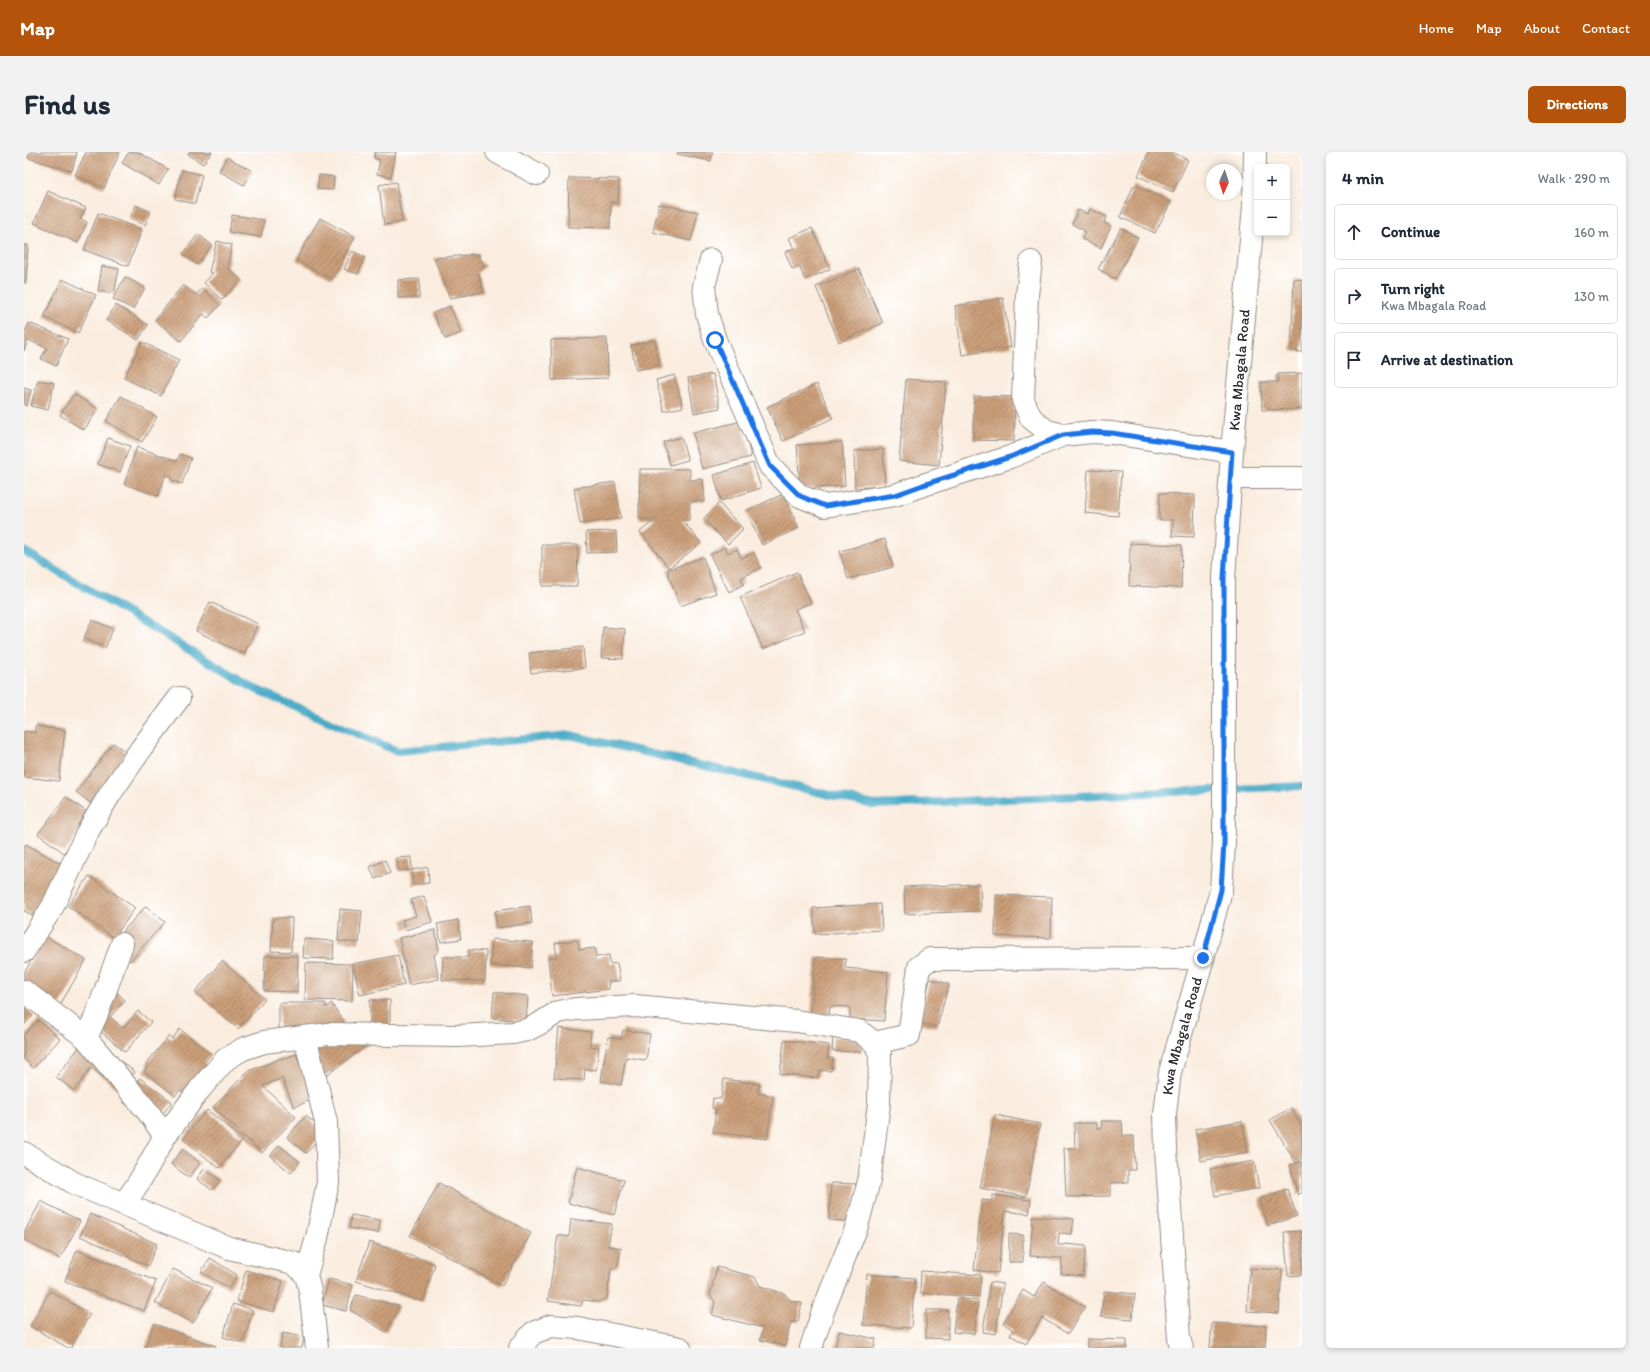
<!DOCTYPE html>
<html lang="en">
<head>
<meta charset="utf-8">
<style>
  :root { --surface:#fff; --page:#f2f2f3; --text:#1f2937; --muted:#747a83; --line:#e0e1e3; --accent:#b45309 }
  body { margin:0; font-family:Itim,sans-serif; background:var(--page); color:var(--text) }
  .controls { position:absolute; right:12px; top:12px; display:grid; overflow:hidden; border-radius:6px; box-shadow:0 2px 6px #0003 }
  .controls button { width:36px; height:36px; display:grid; place-items:center; padding:0; border:0; border-bottom:1px solid var(--line); background:var(--surface); color:var(--text); font:20px sans-serif }
  .compass { position:absolute; left:1182px; top:12px; width:36px; height:36px; border-radius:50%; background:var(--surface); box-shadow:0 2px 6px #0003; rotate:183deg }
  .stop { position:absolute; width:12px; height:12px; margin:-9px; border:3px solid #1a73e8; border-radius:50%; background:#fff }
  .stop.end { background:#1a73e8; border-color:#fff; box-shadow:0 1px 4px #0008 }
  .list { margin:0; padding:0; list-style:none }
  h2 { display:flex; justify-content:space-between; align-items:center; height:52px; margin:0; padding:0 16px; font-size:17px }
  h2 small { font-size:13px; font-weight:400; color:var(--muted) }
  .list li { display:grid; grid-template-columns:26px 1fr auto; gap:12px; align-items:center; box-sizing:border-box; height:56px; margin:0 8px 8px; padding:0 8px; border:1px solid var(--line); border-radius:6px }
  .list b { display:block; font-size:15px; white-space:nowrap }
  .list p { margin:0; font-size:13px; white-space:nowrap; color:var(--muted) }
  .list em { font-size:13px; font-style:normal; color:var(--muted) }
  .icon { flex:none; width:22px; height:22px; fill:none; stroke:currentColor; stroke-width:2; stroke-linecap:round; stroke-linejoin:round }
  .map { position:relative; flex:none; width:1278px; height:1196px; overflow:hidden; border-radius:6px }
  header { display:flex; align-items:center; gap:24px; box-sizing:border-box; height:56px; padding:0 20px; background:var(--accent); color:#fff }
  header strong { font-size:19px }
  nav { display:flex; gap:22px; margin-inline-start:auto; font-size:14px }
  .intro { display:flex; align-items:center; justify-content:space-between; box-sizing:border-box; height:96px; padding:0 24px }
  h1 { margin:0; font-size:28px }
  .button { padding:10px 18px; border-radius:6px; background:var(--accent); color:#fff; font-size:14px; font-weight:700 }
  main { display:flex; gap:24px; padding:0 24px }
  aside { flex:1; background:var(--surface); border-radius:6px; box-shadow:0 2px 6px #0003 }
  .map>svg:first-child { display:block }
</style>
</head>
<body>
<header>
<strong>Map</strong>
<nav><a>Home</a><a>Map</a><a>About</a><a>Contact</a></nav>
</header>
<div class="intro"><h1>Find us</h1><a class="button">Directions</a></div>
<main>
<div class="map">
<svg width="1278" height="1196" viewBox="0 0 1278 1196">
  <defs>
    <pattern id="building-hatch" width="6" height="6" patternUnits="userSpaceOnUse"><rect width="6" height="6" fill="#ca9e78"/><path d="M-1 1l2-2M0 6l6-6M5 7l2-2" fill="none" stroke="#a48163"/></pattern>
  </defs>
  <rect width="100%" height="100%" fill="#fff"/>
  <filter id="ink" filterUnits="userSpaceOnUse"><feTurbulence type="fractalNoise" baseFrequency=".025" numOctaves="2"/><feDisplacementMap in="SourceGraphic" scale="8" xChannelSelector="R" yChannelSelector="G"/><feConvolveMatrix kernelMatrix="1 2 1 2 8 2 1 2 1" color-interpolation-filters="sRGB"/></filter>
  <filter id="wash" filterUnits="userSpaceOnUse"><feTurbulence type="fractalNoise" baseFrequency=".012" numOctaves="4" result="noise"/><feDisplacementMap in="SourceGraphic" scale="16" xChannelSelector="R" yChannelSelector="G"/><feGaussianBlur stdDeviation="0.9" result="paint"/><feColorMatrix in="noise" values="0 0 0 0 0 0 0 0 0 0 0 0 0 0 0 0 0 1.4 0 .05"/><feComposite in="paint" operator="in"/></filter>
  <g filter="url(#wash)">
    <rect width="100%" height="100%" fill="#faecde"/>
    <g fill="none" stroke-linecap="round" stroke-linejoin="round">
      <path stroke="#48abc7" stroke-width="8" d="M0,399L229,536L373,599L546,583L850,653L1278,634"/>
    </g>
    <g id="blocks">
      <path fill="url(#building-hatch)" d="M6,0H53L48,19L4,6Z
        M62,0H96L80,36L51,23Z
        M105,0H114L144,17L135,33L98,11Z
        M165,0H188L179,12L164,2Z
        M351,0H372L367,25L353,22L356,8L350,6Z
        M654,0H689L687,9L653,2Z
        M1125,0H1148L1164,8L1149,40L1114,24Z
        M203,5L228,19L220,33L195,19Z
        M158,18L178,23L171,52L151,47Z
        M295,23L310,25L309,38L293,37Z
        M545,26L595,27L594,51L587,50L586,76L544,75Z
        M372,30L378,70L360,73L355,33Z
        M1110,33L1147,50L1131,81L1096,65Z
        M24,39L62,56L56,67L63,70L54,91L10,71Z
        M635,52L674,60L667,89L629,80Z
        M112,53L127,60L121,73L106,66Z
        M1066,57L1083,65L1080,71L1087,74L1077,96L1058,87L1061,79L1048,72L1054,58L1064,62Z
        M74,61L118,78L104,114L60,98Z
        M208,63L240,68L237,85L205,80Z
        M296,66L331,85L308,127L272,108Z
        M788,76L806,117L781,128L775,114L768,117L761,100L770,96L765,86Z
        M1097,76L1114,86L1091,127L1074,117Z
        M174,82L188,93L173,113L159,102Z
        M193,89L208,93L203,115L217,128L198,148L180,131L189,121L185,120Z
        M0,93H4L2,131H0Z
        M328,99L341,105L334,122L320,117Z
        M455,102V108L461,114L454,121L460,140L426,146L410,106Z
        M78,114L95,117L90,142L74,139Z
        M835,117L859,171L815,190L792,135Z
        M101,125L121,136L109,157L89,147Z
        M38,127L72,143L54,181L20,165Z
        M396,127L395,146H374V128Z
        M1270,127L1278,128V200L1267,199Z
        M159,133L172,143L178,136L196,153L184,166L179,162L157,189L131,168Z
        M979,146L987,195L938,203L931,154Z
        M92,153L124,173L114,188L82,168Z
        M426,154L437,181L421,187L409,161Z
        M5,171L44,187L32,214L17,207L23,196L4,188L0,199V180H1Z
        M583,186L584,226L528,228L527,188Z
        M631,188L636,213L612,218L607,193Z
        M118,190L155,208L137,244L100,226Z
        M1278,221V257L1238,258L1237,230H1254V222Z
        M689,222L696,256L670,261L664,226Z
        M650,223L659,255L640,259L632,228Z
        M882,227L922,230L915,313L875,309Z
        M14,228L30,231L24,258L7,254Z
        M793,232L809,266L759,289L743,255Z
        M0,236L7,238L3,254L0,253Z
        M50,242L74,257L60,278L36,263Z
        M97,244L133,265L118,290L82,269Z
        M950,244L991,245L990,289L949,288Z
        M718,269L727,305L678,317L669,281Z
        M657,285L664,308L646,313L639,290Z
        M84,286L106,294L96,320L74,312Z
        M818,290L821,334L776,337L773,293Z
        M113,295L153,309L156,302L167,306L158,332L147,328L148,325L142,322L134,344L100,332Z
        M859,297L861,334L831,336L830,299Z
        M729,311L737,336L697,349L690,323Z
        M616,317H666V328L679,327L681,349L666,350L665,368H658L677,391L645,416L616,380L632,367H615Z
        M1064,318L1097,320L1094,364L1061,361Z
        M591,330L597,366L556,372L550,336Z
        M1136,341L1171,343L1170,385L1148,384L1149,368H1135Z
        M759,342L775,376L738,393L722,359Z
        M695,351L719,377L704,392L679,367Z
        M592,379L593,400L563,401L562,380Z
        M861,387L869,415L824,427L816,399Z
        M1106,391L1158,393L1157,436L1105,434Z
        M518,393H554L553,434H518Z
        M701,395L704,401L713,397L717,406L730,401L737,416L717,426L720,432L705,440L686,403Z
        M679,405L692,441L656,454L643,418Z
        M773,420L787,451L771,457L781,479L739,497L716,445Z
        M186,450L234,472L220,502L172,479Z
        M68,468L89,477L81,496L60,486Z
        M579,475L601,477L599,507L577,506Z
        M559,495L561,516L507,521L505,501Z
        M11,574L41,578L35,629L0,625V579L11,581Z
        M89,591L115,609L77,659L52,640Z
        M42,645L67,663L40,701L14,682Z
        M2,692L39,713L11,764L0,759V695Z
        M387,705L388,718L374,719L373,706Z
        M361,708L366,721L351,727L346,715Z
        M404,715L405,731L389,733L388,718Z
        M65,724L111,756L90,786L44,754Z
        M956,732L957,759L881,762L880,735Z
        M972,743L1028,745L1027,786L971,784Z
        M400,744L408,770L381,778L378,768L392,764L387,748Z
        M856,752L858,778L791,782L789,756Z
        M122,754L141,770L106,809L87,792Z
        M506,754L508,771L473,776L471,759Z
        M316,757L338,759L335,791L314,789Z
        M249,766H268L267,800L247,799Z
        M434,768L437,787L417,790L413,772Z
        M411,778L415,799L410,803L415,827L385,833L375,786Z
        M21,784L62,808L36,853L0,832V821Z
        M280,787L310,789L309,807L279,806Z
        M468,787L509,790L507,816L466,813Z
        M554,788L555,798L571,796L572,805L585,803L586,812L593,811L596,829L584,830L585,837L528,844L524,806L533,805L531,791Z
        M444,798L462,799L461,829L418,828L419,805H444Z
        M374,803L380,833L336,843L329,812Z
        M241,804H274L273,840L240,839Z
        M792,805L822,807L821,816L864,820L860,869L826,867V855L806,854L805,863L787,861Z
        M198,809L241,847L214,877L171,840Z
        M282,811L329,812L328,849L281,848Z
        M906,827L925,832L913,875L895,871Z
        M89,837L101,848L86,865L99,876L114,859L127,870L101,900L63,868Z
        M470,840L504,844L502,869L468,866Z
        M346,848H366V874H346Z
        M255,851H301L302,856L307,851L320,870L302,882L255,886Z
        M0,855L9,864L0,873Z
        M15,868L36,887L9,916L0,907V883Z
        M330,870L346,891L296,928L280,907Z
        M535,876L567,880L566,894L575,895L572,918L561,917L560,928L530,926Z
        M156,877L187,902L180,911L190,919L166,946L156,938L151,944L120,919L124,913L122,912L145,884L148,887Z
        M599,878L626,882L622,908L602,905L597,933L577,929L584,885L597,887Z
        M809,885L837,886V900L808,899Z
        M760,888L805,893L803,906H809L807,919L795,918L794,926L756,922Z
        M60,889L79,896L111,920L97,939L67,916L50,939L32,925Z
        M272,902L290,947L270,955L258,926L239,934L272,965L238,1001L189,955L224,919L261,905L262,906Z
        M116,926L148,950L130,973L99,950Z
        M700,927L735,932L734,941L749,944L743,987L689,980L692,957L688,956L689,946L697,947Z
        M1267,956L1278,975V1007L1272,1011L1246,968Z
        M183,958L219,987L195,1016L159,987Z
        M971,963L1016,972L1002,1045L956,1036Z
        M282,964L301,980L282,1001L263,985Z
        M1077,969H1098L1099,984H1110L1111,1018H1104V1030L1087,1031V1044L1042,1045L1040,996H1051L1050,971H1073V976H1078Z
        M1218,969L1224,1000L1177,1009L1171,977Z
        M255,993L276,1010L267,1021L246,1004Z
        M159,997L176,1011L165,1026L147,1012Z
        M1230,1009L1235,1036L1191,1044L1186,1017Z
        M1278,1010V1041L1274,1043L1266,1013Z
        M553,1015L600,1028L590,1063L544,1051Z
        M180,1017L196,1028L188,1038L173,1027Z
        M415,1031L507,1081L478,1134L386,1084Z
        M807,1031L832,1032L830,1070L805,1068Z
        M1263,1037L1273,1064L1244,1074L1235,1047Z
        M968,1043L1007,1048L1005,1062L981,1059L974,1121L950,1118L958,1048L968,1049Z
        M17,1049L56,1069L36,1107L0,1088V1081Z
        M66,1062L133,1092L124,1114L56,1084Z
        M327,1063L356,1068L354,1081L325,1076Z
        M1009,1064L1050,1067L1048,1082L1035,1081L1034,1093H1039L1040,1092L1062,1094L1059,1124L1037,1122L1038,1106L1006,1104Z
        M547,1067L588,1072L584,1094L597,1096L594,1114L587,1117L583,1146L575,1150L559,1148L557,1154L524,1149L534,1083L545,1085Z
        M1278,1079V1123L1264,1124L1260,1080Z
        M985,1082L999,1083V1110H985Z
        M345,1090L411,1112L399,1150L332,1129Z
        M53,1098L132,1129L120,1159L41,1129Z
        M186,1106L213,1123L205,1136L177,1120Z
        M693,1115L731,1125L736,1134L761,1142L767,1149L778,1151L774,1170H767L761,1194L736,1188L739,1176L688,1163L691,1150L686,1143Z
        M1226,1116L1258,1118L1255,1161L1223,1159Z
        M149,1117L188,1136L169,1171L131,1151Z
        M222,1118L259,1129L250,1160L213,1149Z
        M897,1119L957,1123L955,1145L896,1141Z
        M843,1122L891,1126L887,1176L839,1173Z
        M305,1127L329,1133L322,1159L298,1153Z
        M966,1130L979,1132L972,1182L959,1180Z
        M1020,1130L1061,1155L1044,1182L1018,1166L1002,1192L986,1183L989,1178L979,1171L999,1138L1010,1145Z
        M26,1139L66,1162L47,1196H44L6,1174Z
        M1080,1139L1111,1142L1108,1167L1077,1164Z
        M332,1143L375,1154L362,1180L326,1158Z
        M933,1146L954,1149L950,1182L929,1180Z
        M209,1152L229,1158L219,1191L199,1185Z
        M902,1158H924V1187L902,1186Z
        M1188,1171L1242,1174L1241,1196H1186Z
        M130,1172L192,1194L191,1196H121Z
        M815,1179L852,1187L850,1196H811Z
        M259,1181L280,1185L278,1196H256Z
        M1063,1187L1103,1188V1196H1063Z"/>
    </g>
  </g>
  <g filter="url(#ink)">
    <use href="#blocks" fill-opacity="0" stroke="#928c84" stroke-width="1"/>
    <g fill="none" stroke-linecap="round" stroke-linejoin="round">
      <g stroke="#928c84" stroke-width="24">
        <path id="minor" d="M473,0L513,22
          M687,108L680,134L683,162L691,188L746,314L776,344L801,354L871,343L899,333L986,305L1039,283L1068,280L1088,281L1208,300
          M1007,110L1003,143L999,248L1007,266L1023,279L1039,283
          M1207,326H1278
          M0,799L29,754L64,679L86,642L117,597L155,546
          M0,839L62,886L124,960L141,984
          M281,885L302,970L304,1030L293,1086L282,1123
          M62,886L73,862L98,792
          M851,891L885,883L895,815L906,807L1179,806
          M0,1001L52,1032L205,1096L270,1111L282,1123L286,1139L293,1196
          M100,1052L115,1030L141,984L176,937L202,907L219,897L240,890L304,882L434,884L489,881L503,878L515,872L534,860L552,857L611,854L772,869L835,879L851,891L856,902L855,952L845,1029L833,1074L799,1159L787,1196
          M496,1196L509,1181L527,1174L554,1176L656,1196"/>
      </g>
      <g stroke="#928c84" stroke-width="24">
        <g id="tertiary">
          <path id="s1" d="M1158,1196L1155,1187L1142,997L1141,962L1146,920L1179,806L1197,738L1200,691V426L1208,300L1230,54L1231,0"/>
        </g>
      </g>
      <use href="#minor" stroke="#fff" stroke-width="22"/>
      <use href="#tertiary" stroke="#fff" stroke-width="22"/>
    </g>
  </g>
  <g fill="none" stroke-linecap="round" stroke-linejoin="round" filter="url(#ink)">
    <path stroke="#1a73e8" stroke-width="5" d="M691,188L746,314L776,344L801,354L871,343L899,333L986,305L1039,283L1068,280L1088,281L1208,300L1200,426V691L1197,738L1179,806"/>
  </g>
  <g text-anchor="middle" stroke-width="3" stroke-linejoin="round" paint-order="stroke">
    <g font-size="15" fill="#2b2b2b" stroke="#fff">
      <text dy="5" stroke="none"><textPath href="#s1" startOffset="987">Kwa Mbagala Road</textPath></text>
      <text dy="5" stroke="none"><textPath href="#s1" startOffset="315">Kwa Mbagala Road</textPath></text>
    </g>
  </g>
</svg>
<div class="controls">
<button>+</button>
<button>−</button>
</div>
<svg class="compass" viewBox="-18 -18 36 36"><path d="M0-13l5 13h-10z" fill="#e53935"/><path d="M0 13l5-13h-10z" fill="#747a83"/></svg>
<div class="stop" style="left:691px;top:188px"></div>
<div class="stop end" style="left:1179px;top:806px"></div>
</div>
<aside>
<h2>4 min<small>Walk · 290 m</small></h2>
<ul class="list">
<li><svg class="icon" aria-label="ahead" viewBox="0 0 24 24"><path d="M12 20V5M6 11l6-6 6 6"/></svg><div><b>Continue</b></div><em>160 m</em></li>
<li><svg class="icon" aria-label="right" viewBox="0 0 24 24"><path d="M7 20v-9h11M14 6l5 5-5 5"/></svg><div><b>Turn right</b><p>Kwa Mbagala Road</p></div><em>130 m</em></li>
<li><svg class="icon" aria-label="arrive" viewBox="0 0 24 24"><path d="M6 21V4h12l-3 4 3 4H6"/></svg><div><b>Arrive at destination</b></div></li>
</ul>
</aside>
</main>
</body>
</html>
